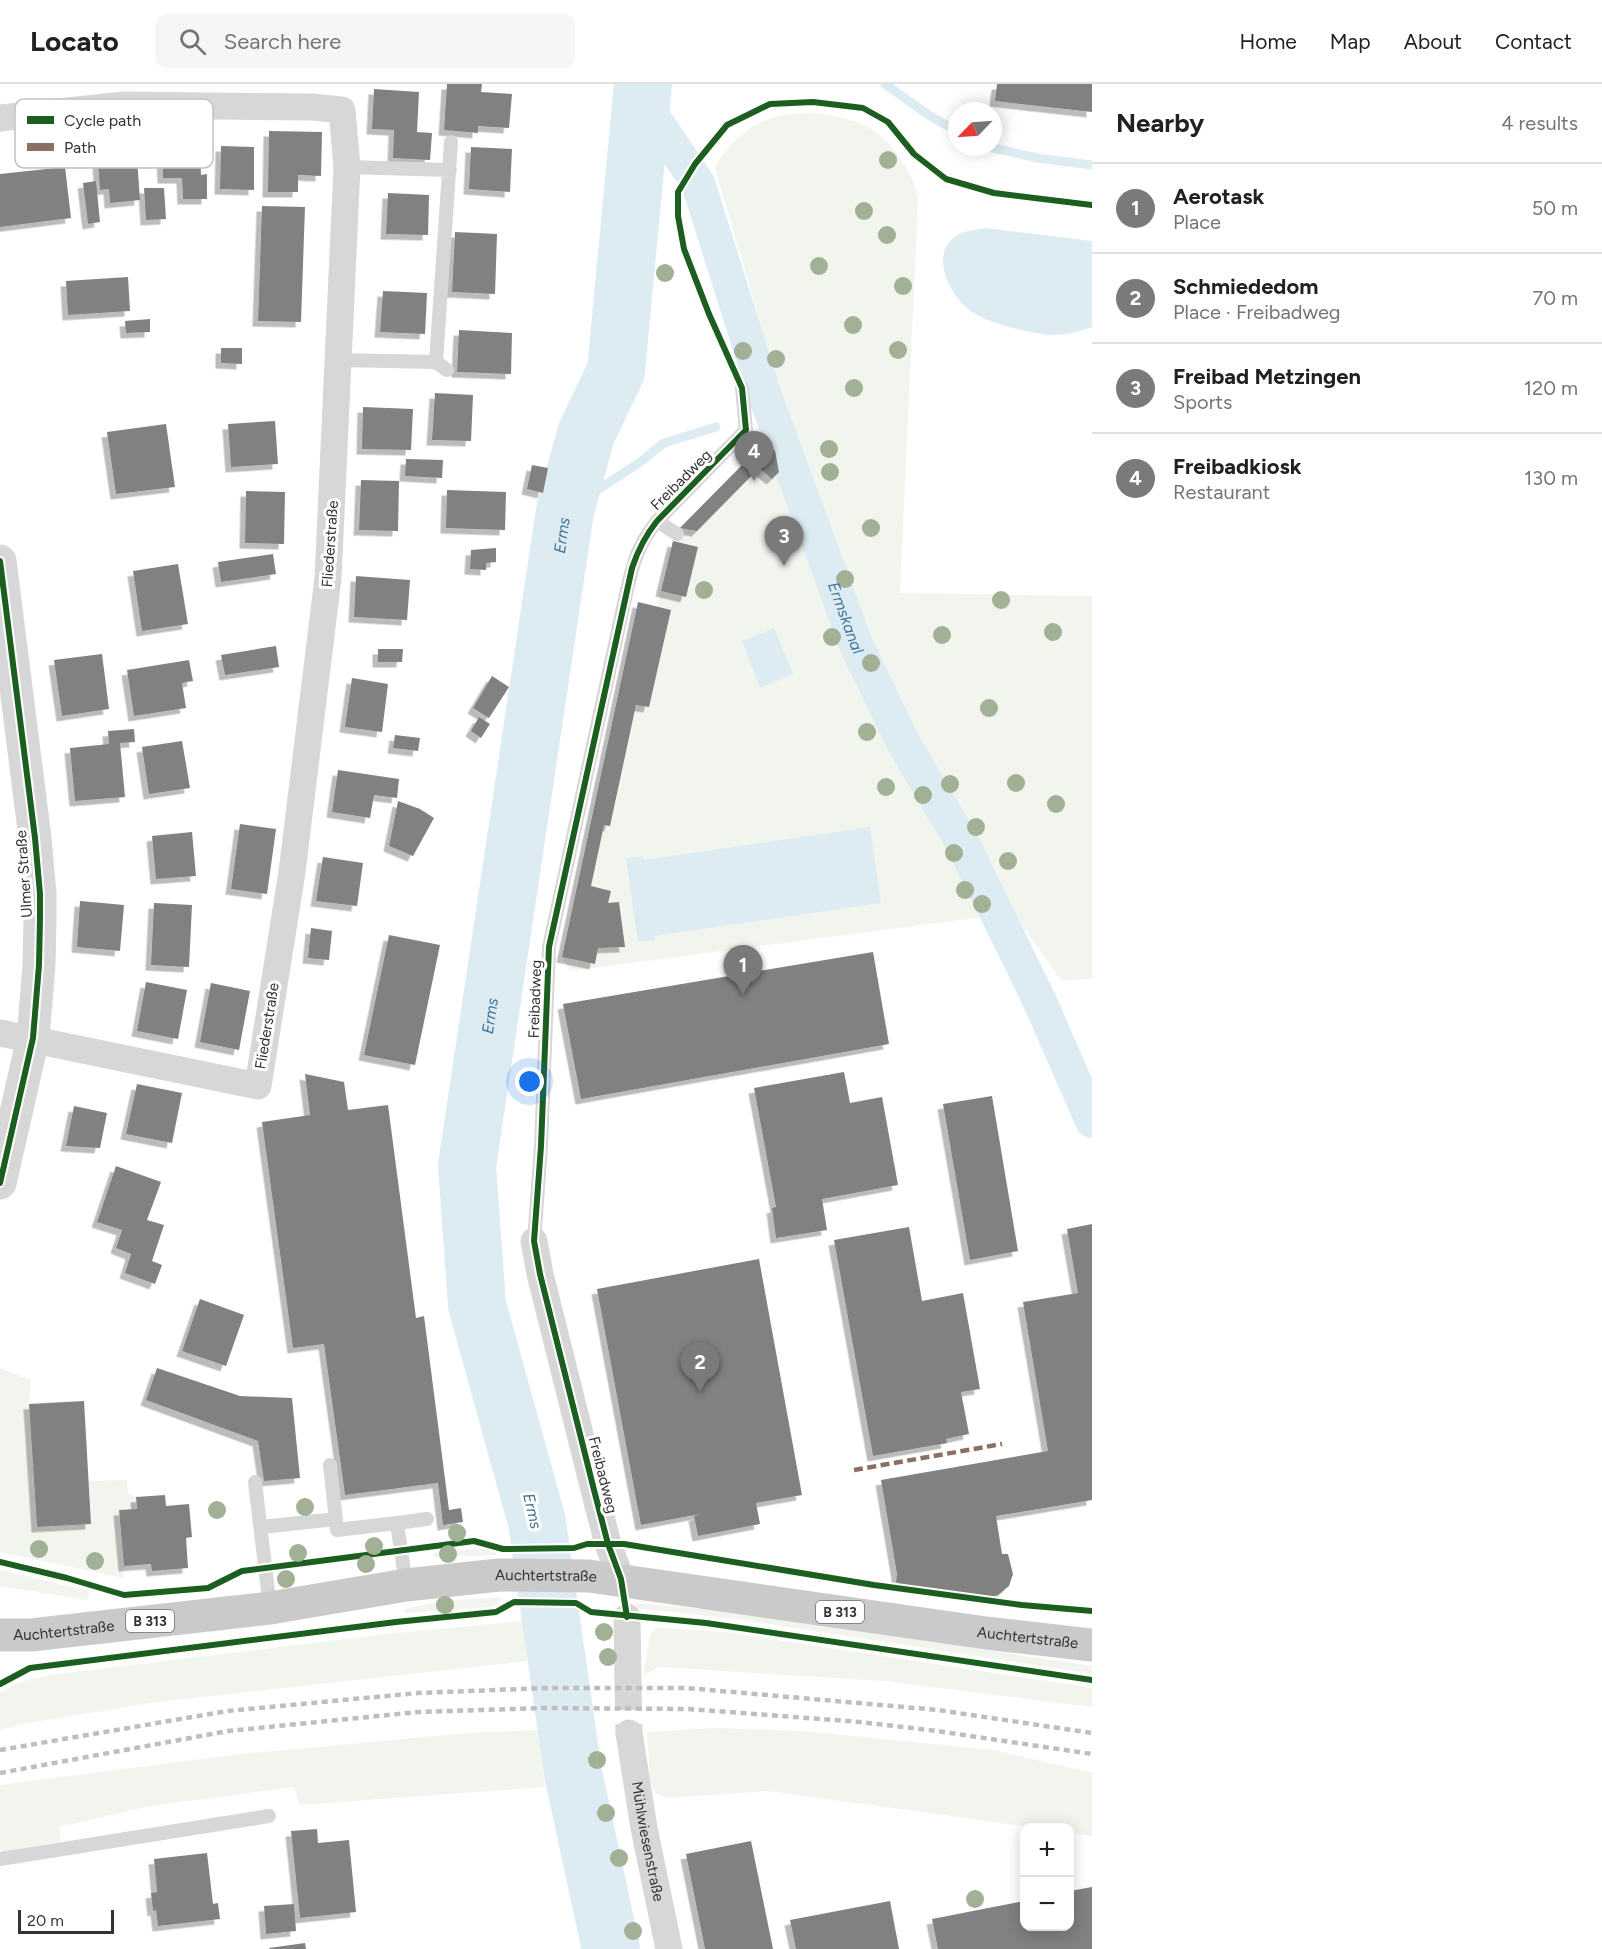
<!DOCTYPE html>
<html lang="en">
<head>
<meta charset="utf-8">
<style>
  :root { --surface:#fff; --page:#f6f6f6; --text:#202124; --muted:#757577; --line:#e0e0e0; --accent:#7a7a7a }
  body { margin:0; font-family:Figtree,sans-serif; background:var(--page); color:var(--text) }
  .controls { position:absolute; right:18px; bottom:18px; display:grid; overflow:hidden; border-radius:12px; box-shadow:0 3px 15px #0003 }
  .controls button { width:54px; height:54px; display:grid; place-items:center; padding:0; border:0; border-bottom:2px solid var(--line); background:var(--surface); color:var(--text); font:30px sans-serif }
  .compass { position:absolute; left:948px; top:18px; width:54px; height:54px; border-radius:50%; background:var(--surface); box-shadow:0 3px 15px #0003; rotate:245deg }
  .scale { position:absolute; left:18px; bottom:15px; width:96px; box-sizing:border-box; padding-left:6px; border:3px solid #333; border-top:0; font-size:16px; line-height:21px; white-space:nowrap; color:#333; -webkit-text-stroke:4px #fff; paint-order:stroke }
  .you { position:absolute; left:530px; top:998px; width:21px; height:21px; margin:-15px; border:4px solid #fff; border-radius:50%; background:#1a73e8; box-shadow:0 0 0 9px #1a73e833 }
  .badge { display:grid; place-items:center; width:39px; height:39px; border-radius:50%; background:var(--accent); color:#fff; font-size:20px; font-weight:700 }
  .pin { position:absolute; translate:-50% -50px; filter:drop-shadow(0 2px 3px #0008) }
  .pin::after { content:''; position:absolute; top:32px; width:21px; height:18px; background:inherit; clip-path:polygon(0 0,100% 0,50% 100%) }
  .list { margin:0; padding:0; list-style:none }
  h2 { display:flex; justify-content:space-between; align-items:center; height:78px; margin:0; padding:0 24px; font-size:26px }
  h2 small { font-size:20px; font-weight:400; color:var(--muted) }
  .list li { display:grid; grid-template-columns:39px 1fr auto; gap:18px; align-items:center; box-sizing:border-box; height:90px; padding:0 24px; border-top:2px solid var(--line) }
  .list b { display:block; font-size:22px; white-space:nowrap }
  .list p { margin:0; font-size:20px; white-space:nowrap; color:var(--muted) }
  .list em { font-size:20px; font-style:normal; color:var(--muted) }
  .icon { flex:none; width:33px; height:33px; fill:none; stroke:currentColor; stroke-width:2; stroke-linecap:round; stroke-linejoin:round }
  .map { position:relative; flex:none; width:1092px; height:1865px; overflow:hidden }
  header { display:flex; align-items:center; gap:36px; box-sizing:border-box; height:84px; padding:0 30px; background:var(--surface); border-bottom:2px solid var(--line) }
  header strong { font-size:28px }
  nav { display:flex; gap:33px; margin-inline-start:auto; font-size:21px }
  .search { width:420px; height:54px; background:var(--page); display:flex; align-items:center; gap:15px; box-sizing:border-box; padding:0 21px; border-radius:12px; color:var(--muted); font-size:22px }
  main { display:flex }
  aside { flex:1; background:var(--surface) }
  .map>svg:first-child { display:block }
</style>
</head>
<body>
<header>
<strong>Locato</strong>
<div class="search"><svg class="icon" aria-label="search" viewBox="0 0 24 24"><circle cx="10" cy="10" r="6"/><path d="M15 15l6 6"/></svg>Search here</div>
<nav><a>Home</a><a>Map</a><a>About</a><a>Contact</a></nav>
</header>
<main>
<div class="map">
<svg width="1092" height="1865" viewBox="0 0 1092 1865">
  <defs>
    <filter id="shadow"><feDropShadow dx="-5.5" dy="5.5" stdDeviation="0" flood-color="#0004"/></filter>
  </defs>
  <rect width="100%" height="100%" fill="#fff"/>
  <path fill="#f1f5ed" d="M815,29C832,32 851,34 866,42C891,55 915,89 918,117L900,509L1092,512V895L1061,896L1013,829L570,887L562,873L638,518L657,522L673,457L680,444L788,334L715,84C729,57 752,37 783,31C793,29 805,30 815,29Z
    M0,1284L31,1296L29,1320L37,1443L91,1440L89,1397L127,1396L128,1410L136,1413L137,1425L119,1427L124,1482L123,1494L0,1468Z
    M484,1464L496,1468V1471L435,1473L433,1471L434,1469Z
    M0,1486L89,1507L88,1516L0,1502Z
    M501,1513V1517L490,1523L406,1529L405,1526L406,1525L441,1517Z
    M635,1519L738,1528L1092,1582V1590L738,1535L635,1524Z
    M523,1537L527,1577L157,1618L22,1640L0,1646V1609L18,1599L50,1591L395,1549Z
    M661,1544L726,1548L1092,1604V1623L885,1597L659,1583L643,1592L651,1549L655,1545Z
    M714,1644L803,1647L993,1666L1092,1689V1752L1070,1749V1744L1031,1743L769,1707L667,1714L655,1709L650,1697L647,1648Z
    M538,1646L545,1703L299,1721L294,1703L150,1722L59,1743L61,1757L3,1768L0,1766V1701L233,1671L468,1649Z"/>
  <path fill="#ddebf3" d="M985,144L1092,157V243C1079,248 1065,251 1051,251C1030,249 990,240 972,228C948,212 926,164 962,149C969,146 978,146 985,144Z
    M774,544L793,590L760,604L742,557Z
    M870,743L881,819L654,852V856L638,858L626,774L643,772L644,776Z"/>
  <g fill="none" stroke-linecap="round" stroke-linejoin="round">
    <path stroke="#ddebf3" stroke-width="9" d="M885,0L930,32L957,47
      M989,63L1037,74L1092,81
      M565,427L639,379L664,359L716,343"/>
    <path stroke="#ddebf3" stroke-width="34" id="s1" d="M641,15L698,99L765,312L857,563L904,660L963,760L1041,920L1092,1037"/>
    <path stroke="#ddebf3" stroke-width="58" id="s2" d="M611,1865L573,1689L537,1438L477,1221L467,1082L565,427L586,350L616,287L643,0"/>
  </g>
  <path fill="#818181" filter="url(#shadow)" d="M447,0H482L481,8L512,10L509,44L478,42V49L444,46Z
    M997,0H1092V28L995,17Z
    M374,5L419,8L417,48L432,49L430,76L393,74L394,46L372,45Z
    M269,47L322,48L321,92L298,91V108H268Z
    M135,48L140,116L110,119L109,105L100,106L96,51Z
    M199,49L201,91L207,90V115H183L182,94H163L161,51Z
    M221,62L254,63V106L220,105Z
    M471,63L512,65L510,108L469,105Z
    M65,83L71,134L0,143V90Z
    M96,97L100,138L88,140L83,99Z
    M144,104H164L166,135L146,136Z
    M388,109L429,111L428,151L386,150Z
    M262,122L305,123L301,238L258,237Z
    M455,148L497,150L495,210L452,208Z
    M128,193L130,227L68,231L66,197Z
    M383,207L427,209L425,250L380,248Z
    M150,235V248L126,249L125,237Z
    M459,246L512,249L511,290L457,288Z
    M221,264H242V280L221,279Z
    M435,309L473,311L471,357L432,356Z
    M363,323L413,325L411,366L362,365Z
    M275,337L278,380L231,383L228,340Z
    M166,340L175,403L116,410L107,348Z
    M766,357L775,367L779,388L772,395L759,384L697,447L680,444Z
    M406,375L443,376L442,394L405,392Z
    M532,381L548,384L543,409L527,405Z
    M361,396L399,397L398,447L359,446Z
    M447,406L506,408L505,446L446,444Z
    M246,407L285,408L284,460L245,459Z
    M673,457L698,463L686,513L661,507Z
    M496,464V478L486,479V486L470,485L471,466Z
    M273,470L276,490L221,498L218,478Z
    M178,480L188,540L142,547L133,487Z
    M356,492L410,496L407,536L354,533Z
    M638,518L671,526L649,623L636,621L610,742L604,741L591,802L611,807L608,819L619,818L625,863L598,864L595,880L562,873Z
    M276,562L279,583L225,591L221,571Z
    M378,565H403L402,578H378Z
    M102,570L109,625L62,632L54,576Z
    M189,576L193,597L182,599L186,624L134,632L127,586Z
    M492,592L509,603L489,634L473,624Z
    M352,594L388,600L382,648L345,643Z
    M479,633L490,640L481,654L471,647Z
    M134,645L135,658L120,659L125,713L75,717L70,664L109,660L108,647Z
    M395,651L420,654L418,667L393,664Z
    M182,657L190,704L149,710L142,663Z
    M338,686L399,695L397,714L374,711L370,734L332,728Z
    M398,717L420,725L434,734L413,772L389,762Z
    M240,740L276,745L267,810L231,805Z
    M192,748L196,792L156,795L152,752Z
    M323,773L363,779L357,822L316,817Z
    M80,817L124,821L120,867L77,863Z
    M154,819L192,821L189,883L151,881Z
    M311,844L332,847L329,876L308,874Z
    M389,851L440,861L415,981L364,971Z
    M873,868L889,960L581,1015L563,920Z
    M146,898L187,906L178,955L137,947Z
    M211,899L250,907L239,966L200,958Z
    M844,988L850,1019L882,1013L898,1101L822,1115L827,1146L776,1154L772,1124L776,1123L754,1004Z
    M305,990L344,998L348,1026L388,1021L416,1234L424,1232L449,1426L461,1424L463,1438L443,1441L438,1399L345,1411L324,1260L293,1264L262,1038L310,1031Z
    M137,1000L182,1009L172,1059L126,1050Z
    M992,1012L1018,1167L970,1176L943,1020Z
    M74,1022L107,1029L100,1064L66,1062Z
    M116,1082L161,1098L147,1136L164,1141L152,1177L162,1181L155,1200L125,1189L131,1170L116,1164L122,1146L97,1138Z
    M1092,1140V1416L996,1432L1002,1470H1008L1013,1490L1009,1502L998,1511L988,1514L898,1500L896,1498L897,1490L881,1396L1048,1367L1023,1218L1078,1209L1067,1145Z
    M909,1143L922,1217L963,1209L980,1305L961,1308L969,1350L946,1355L947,1359L873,1372L834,1156Z
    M759,1175L802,1411L756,1419L760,1440L698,1452L694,1432L700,1430L641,1441L597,1205Z
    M200,1215L244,1231L226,1282L182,1267Z
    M157,1284L240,1312L292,1314L300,1394L264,1397L258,1357L146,1316Z
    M84,1317L91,1440L37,1443L29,1320Z
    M165,1411L166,1422L189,1420L192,1453L186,1454L188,1484L152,1487L151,1480L124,1482L119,1426L137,1425L136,1413Z
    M317,1745L318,1759L349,1756L356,1828L300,1834L291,1747Z
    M751,1757L773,1865H705L686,1770Z
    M207,1769L213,1820L218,1819L220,1835L158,1842L156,1826L153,1827L151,1809L157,1808L154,1775Z
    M1092,1803V1865H938L932,1835L1024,1817V1842H1070V1807Z
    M890,1817L899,1865H796L790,1836Z
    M294,1820L296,1847L266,1850L264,1822Z
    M305,1859L306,1865H270L269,1864Z"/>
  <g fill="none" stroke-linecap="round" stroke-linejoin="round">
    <path stroke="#d6d6d6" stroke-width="27" stroke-dasharray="27 14" stroke-linecap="butt" d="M628,1599L629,1649"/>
    <path stroke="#d7d7d7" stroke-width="14" d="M347,83L450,86
      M339,276L436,278L447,286
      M436,278L451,58
      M657,437L677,450
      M534,1157L541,1062L549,863L626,510C633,480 637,462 657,437L746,346L742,304
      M330,1381L337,1446L397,1439L406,1501
      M255,1398L270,1524
      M397,1439L427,1435
      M261,1443L336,1435
      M0,1775L269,1732"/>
    <g stroke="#d7d7d7" stroke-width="27">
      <path d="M0,34L124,21L312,23L342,26L347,83L328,494L292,788L258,1002L0,949"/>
      <path d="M534,1157L540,1190L594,1406L608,1460L621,1495"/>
      <path d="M627,1533L628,1599"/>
      <path id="s3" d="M629,1649L644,1744L669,1865"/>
    </g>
    <path stroke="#d7d7d7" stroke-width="33" d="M0,477L35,754L40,810V834L39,881L33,954L0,1099"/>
    <path stroke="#cacaca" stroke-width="33" id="s4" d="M0,1551H31L270,1524L406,1501L499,1491L589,1492L986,1549L1092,1561"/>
    <path stroke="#bebebe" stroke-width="4.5" stroke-dasharray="6 4.5" stroke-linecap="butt" d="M0,1666L227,1627L418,1609L547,1604H687L938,1626L1092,1649
      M0,1689L228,1647L418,1628L545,1624L689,1625L860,1638L937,1647L1092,1670"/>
    <path stroke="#8d6e63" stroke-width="4.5" stroke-dasharray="9 4.5" stroke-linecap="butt" d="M854,1386L1002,1360"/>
    <g stroke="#fff" stroke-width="10">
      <path id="cycleway" d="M0,477L35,754L40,810V834L39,881L33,954L0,1099
        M0,1478L67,1494L124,1511L208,1504L242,1487L474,1457L503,1465L574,1464L587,1460H624L874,1501L1022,1521L1092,1527
        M627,1533L621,1495L608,1460L594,1406L540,1190L534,1157L541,1062L549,863L632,484C638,466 645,452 657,437L746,346L742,304L709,230L684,165L678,132V108L695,80L727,41L770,20L813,18L863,24L888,38L914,70L946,95L994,109L1092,121
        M0,1600L30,1584L396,1538L496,1528L514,1518L576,1519L591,1528L706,1539L1092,1596"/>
    </g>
    <use href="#cycleway" stroke="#1b5e20" stroke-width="6"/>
  </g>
  <g fill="#a2b095">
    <circle cx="888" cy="76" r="9"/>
    <circle cx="864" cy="127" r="9"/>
    <circle cx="887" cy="151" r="9"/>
    <circle cx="819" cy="182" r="9"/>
    <circle cx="665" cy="189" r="9"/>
    <circle cx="903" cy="202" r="9"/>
    <circle cx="853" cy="241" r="9"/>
    <circle cx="898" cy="266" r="9"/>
    <circle cx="743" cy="267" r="9"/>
    <circle cx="776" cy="275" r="9"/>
    <circle cx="854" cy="304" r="9"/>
    <circle cx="829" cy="365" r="9"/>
    <circle cx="830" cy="388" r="9"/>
    <circle cx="871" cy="444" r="9"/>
    <circle cx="845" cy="495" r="9"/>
    <circle cx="704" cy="506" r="9"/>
    <circle cx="1001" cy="516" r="9"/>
    <circle cx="1053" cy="548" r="9"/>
    <circle cx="942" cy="551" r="9"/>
    <circle cx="832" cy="553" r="9"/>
    <circle cx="871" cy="579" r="9"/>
    <circle cx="989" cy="624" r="9"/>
    <circle cx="867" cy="648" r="9"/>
    <circle cx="1016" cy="699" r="9"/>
    <circle cx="950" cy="700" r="9"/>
    <circle cx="886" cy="703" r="9"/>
    <circle cx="923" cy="711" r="9"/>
    <circle cx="1056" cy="720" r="9"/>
    <circle cx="976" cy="743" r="9"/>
    <circle cx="954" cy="769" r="9"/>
    <circle cx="1008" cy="777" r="9"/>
    <circle cx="965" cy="806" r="9"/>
    <circle cx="982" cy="820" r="9"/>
    <circle cx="305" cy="1423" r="9"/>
    <circle cx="217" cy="1426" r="9"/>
    <circle cx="457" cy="1449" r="9"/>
    <circle cx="374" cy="1462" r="9"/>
    <circle cx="39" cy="1465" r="9"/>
    <circle cx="298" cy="1469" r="9"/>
    <circle cx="448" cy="1470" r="9"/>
    <circle cx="95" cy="1477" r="9"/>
    <circle cx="366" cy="1480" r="9"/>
    <circle cx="286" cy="1495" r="9"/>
    <circle cx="445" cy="1521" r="9"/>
    <circle cx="604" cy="1548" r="9"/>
    <circle cx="608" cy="1573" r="9"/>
    <circle cx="597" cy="1676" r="9"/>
    <circle cx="606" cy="1729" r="9"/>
    <circle cx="619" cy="1774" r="9"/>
    <circle cx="975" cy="1815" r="9"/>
    <circle cx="633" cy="1847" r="9"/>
  </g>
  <g text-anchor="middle" stroke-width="6" stroke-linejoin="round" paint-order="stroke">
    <g fill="#fff" stroke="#707070" stroke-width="1.5">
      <rect x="816" y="1517" width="48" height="22" rx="4.5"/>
      <rect x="126" y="1526" width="48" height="22" rx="4.5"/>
    </g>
    <g font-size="14" font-weight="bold" fill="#333">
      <text x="840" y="1533">B 313</text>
      <text x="150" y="1542">B 313</text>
    </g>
    <g font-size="15" fill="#333" stroke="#fff">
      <text transform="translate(681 396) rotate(-45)" y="5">Freibadweg</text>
      <text transform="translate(330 460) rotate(-86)" y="5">Fliederstraße</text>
      <text transform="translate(24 790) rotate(-94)" y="5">Ulmer Straße</text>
      <text transform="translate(535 915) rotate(-88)" y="5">Freibadweg</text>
      <text transform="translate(267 942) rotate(-81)" y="5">Fliederstraße</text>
      <text transform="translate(603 1391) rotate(76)" y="5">Freibadweg</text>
      <text dy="5" stroke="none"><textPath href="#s4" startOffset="550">Auchtertstraße</textPath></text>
      <text dy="5" stroke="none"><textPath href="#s4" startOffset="64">Auchtertstraße</textPath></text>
      <text dy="5" stroke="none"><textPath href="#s4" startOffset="1036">Auchtertstraße</textPath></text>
      <text dy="5" stroke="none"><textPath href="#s3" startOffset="110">Mühlwiesenstraße</textPath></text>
    </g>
    <g font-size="16" font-style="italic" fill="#3f7597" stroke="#fff">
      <text dy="6" stroke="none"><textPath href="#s2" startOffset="1436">Erms</textPath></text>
      <text dy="6" stroke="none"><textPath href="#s1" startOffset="561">Ermskanal</textPath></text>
      <text dy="6" stroke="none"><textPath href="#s2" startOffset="950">Erms</textPath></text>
      <text transform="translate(533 1427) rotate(77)" y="6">Erms</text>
    </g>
  </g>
  <rect x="15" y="15" width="198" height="69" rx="9" fill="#fff" stroke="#c2c2c2" stroke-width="1.5"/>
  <rect x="27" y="32" width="27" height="8" fill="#1b5e20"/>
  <rect x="27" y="59" width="27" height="8" fill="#8d6e63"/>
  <g font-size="16" fill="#333">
    <text x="64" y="42">Cycle path</text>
    <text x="64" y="69">Path</text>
  </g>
</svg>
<div class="controls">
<button>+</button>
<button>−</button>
</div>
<svg class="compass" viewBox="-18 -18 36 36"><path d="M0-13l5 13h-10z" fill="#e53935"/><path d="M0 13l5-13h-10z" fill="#757577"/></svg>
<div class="scale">20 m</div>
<div class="you"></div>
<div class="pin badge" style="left:743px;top:911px">1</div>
<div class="pin badge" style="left:700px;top:1308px">2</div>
<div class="pin badge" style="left:784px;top:482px">3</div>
<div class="pin badge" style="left:754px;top:397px">4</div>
</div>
<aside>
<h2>Nearby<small>4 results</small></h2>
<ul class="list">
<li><span class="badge">1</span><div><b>Aerotask</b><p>Place</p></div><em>50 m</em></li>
<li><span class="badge">2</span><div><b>Schmiededom</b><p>Place · Freibadweg</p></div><em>70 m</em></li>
<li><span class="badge">3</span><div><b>Freibad Metzingen</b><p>Sports</p></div><em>120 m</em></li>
<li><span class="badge">4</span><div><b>Freibadkiosk</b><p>Restaurant</p></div><em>130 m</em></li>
</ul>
</aside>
</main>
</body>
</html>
